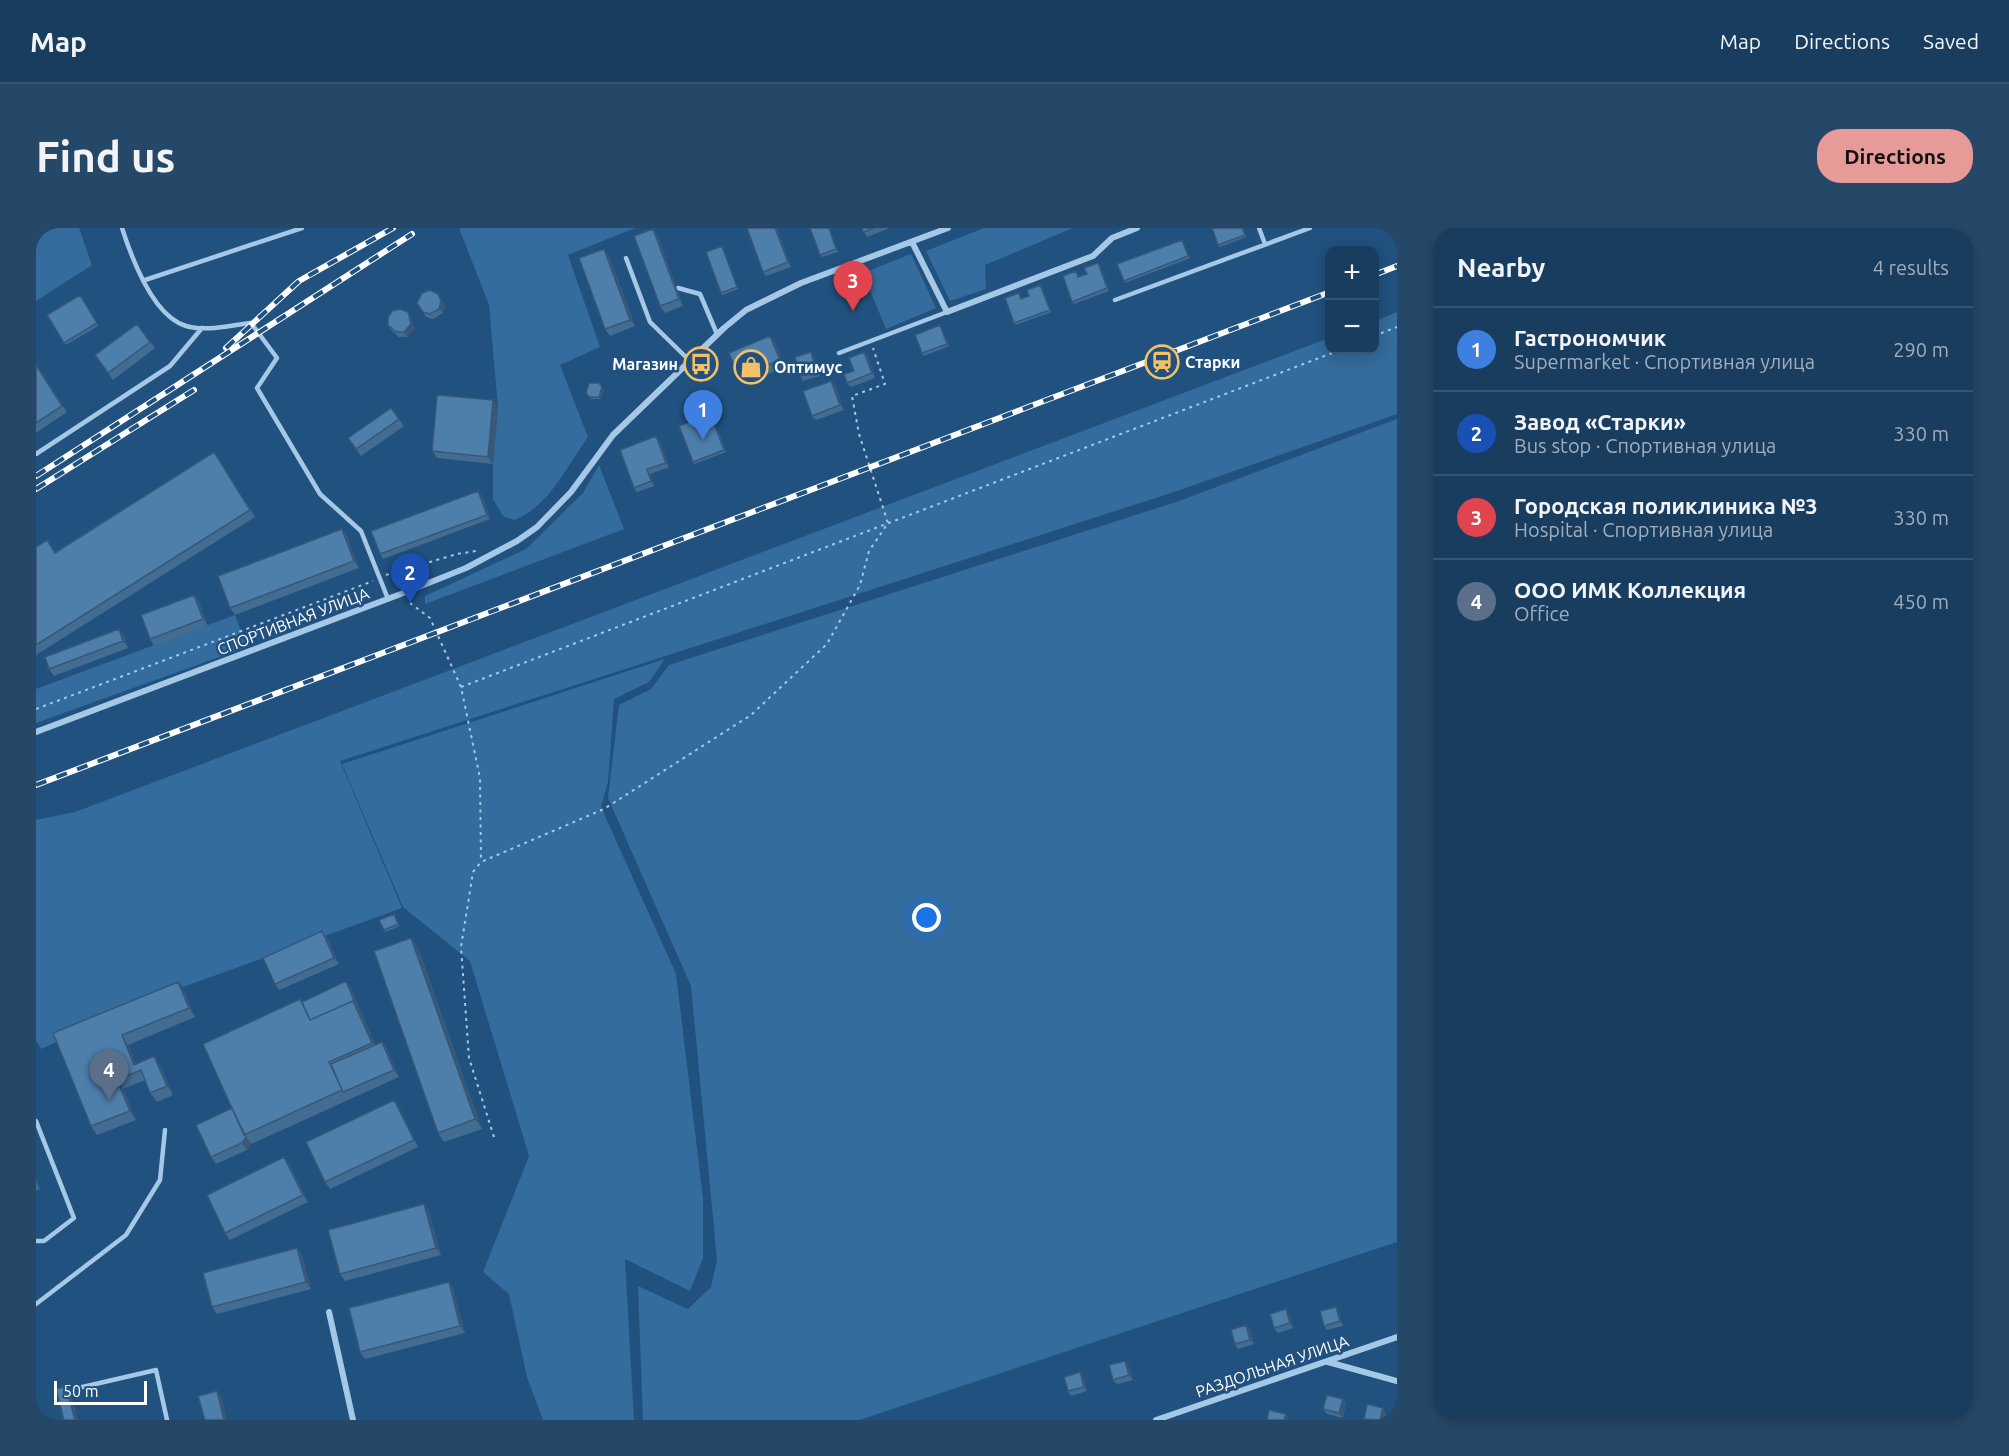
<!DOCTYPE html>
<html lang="en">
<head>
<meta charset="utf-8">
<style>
  :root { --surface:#193d5f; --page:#264868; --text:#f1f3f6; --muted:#9faebd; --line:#375674; --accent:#e69b98 }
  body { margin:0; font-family:Ubuntu,sans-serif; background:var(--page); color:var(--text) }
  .controls { position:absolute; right:18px; top:18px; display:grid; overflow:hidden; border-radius:12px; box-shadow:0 3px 15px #0003 }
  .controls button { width:54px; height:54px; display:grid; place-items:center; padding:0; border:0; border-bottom:2px solid var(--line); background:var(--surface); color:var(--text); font:30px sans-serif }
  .scale { position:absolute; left:18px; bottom:15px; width:93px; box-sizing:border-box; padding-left:6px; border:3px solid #fff; border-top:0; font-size:16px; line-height:21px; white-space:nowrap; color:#fff; -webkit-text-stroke:4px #21517f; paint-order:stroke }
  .you { position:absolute; left:891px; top:690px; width:21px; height:21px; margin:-15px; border:4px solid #fff; border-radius:50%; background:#1a73e8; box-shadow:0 0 0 9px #1a73e833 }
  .badge { display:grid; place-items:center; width:39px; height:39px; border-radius:50%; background:var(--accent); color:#fff; font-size:20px; font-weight:700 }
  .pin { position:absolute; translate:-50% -50px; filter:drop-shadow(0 2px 3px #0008) }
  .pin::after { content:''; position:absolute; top:32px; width:21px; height:18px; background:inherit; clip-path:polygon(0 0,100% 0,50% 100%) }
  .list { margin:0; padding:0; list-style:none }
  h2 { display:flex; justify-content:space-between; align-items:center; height:78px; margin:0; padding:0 24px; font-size:26px }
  h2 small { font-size:20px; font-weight:400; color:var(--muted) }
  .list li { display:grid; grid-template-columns:39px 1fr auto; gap:18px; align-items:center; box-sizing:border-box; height:84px; padding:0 24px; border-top:2px solid var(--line) }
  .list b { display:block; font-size:22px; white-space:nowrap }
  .list p { margin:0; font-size:20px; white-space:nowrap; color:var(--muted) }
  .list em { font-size:20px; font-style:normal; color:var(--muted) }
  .map { position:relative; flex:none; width:1361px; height:1192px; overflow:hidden; border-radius:24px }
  header { display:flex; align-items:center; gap:36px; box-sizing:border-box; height:84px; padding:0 30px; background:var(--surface); border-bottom:2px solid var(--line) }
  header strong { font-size:28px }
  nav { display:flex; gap:33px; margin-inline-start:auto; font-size:21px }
  .intro { display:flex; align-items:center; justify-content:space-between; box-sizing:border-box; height:144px; padding:0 36px }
  h1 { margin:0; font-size:42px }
  .button { padding:15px 27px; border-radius:24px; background:var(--accent); color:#111; font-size:21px; font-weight:700 }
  main { display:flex; gap:36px; padding:0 36px }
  aside { flex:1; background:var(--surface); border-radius:24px; box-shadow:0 3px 15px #0003 }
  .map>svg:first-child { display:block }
</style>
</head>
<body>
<header>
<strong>Map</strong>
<nav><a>Map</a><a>Directions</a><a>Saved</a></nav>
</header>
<div class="intro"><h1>Find us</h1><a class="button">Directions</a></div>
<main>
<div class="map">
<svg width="1361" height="1192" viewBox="0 0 1361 1192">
  <rect width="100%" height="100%" fill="#21517f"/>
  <path fill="#346c9d" d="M0,0H43L56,37L0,73Z
    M423,0H599L532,27L564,119L524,137L552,209C531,238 512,280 478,292L467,288L457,271V236L462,179L453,77Z
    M948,0H1037L949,37L950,61L914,73L890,23Z
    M875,26L900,80L850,101L827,45Z
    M1361,84V186L1138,264L304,533L366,680L147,759L144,756L82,783L79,788L5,821L0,812V592L39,584L1293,110L1294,122H1338L1339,93Z
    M1361,191V1014L823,1192H607L602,1058L652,1081L675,1059L681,1032L655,758L572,570L583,477L615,461L633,437L1143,273Z
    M563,237L588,301L389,376V368L490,321L547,265Z
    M199,387L211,419L0,495V461Z
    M629,431L613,454L578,471L572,554L565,579L640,746L667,970V1030L654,1063L589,1031L598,1192H507L491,1149L473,1066L447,1044L493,928L434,733L367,679L306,536Z"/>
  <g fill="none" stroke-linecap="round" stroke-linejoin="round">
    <path stroke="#a6c8e7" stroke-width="2" stroke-dasharray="3 4.5" stroke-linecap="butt" d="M1338,108L1361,99
      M350,347L421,326L440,323
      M374,375L394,390L425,459L444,550L445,634
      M425,459L1304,122
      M0,481L337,353
      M458,909L433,830L425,719L437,644L445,634L568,581L715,487L791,416L824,357L833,323L852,295L823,206L816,168L849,156L837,120"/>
    <path stroke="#a6c8e7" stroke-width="4.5" d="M86,0C96,31 117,88 150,98C170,104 195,97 215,95L241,130L221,160L284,266L325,303L352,371
      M1223,0L1229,16
      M590,30L614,94L654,133
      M109,52L266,0
      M642,60L664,66L681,106
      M1079,72L1274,0
      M803,125L911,84
      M0,226L134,138L166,100
      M0,893L38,990L8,1013H0
      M0,1076L90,1007L124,952L129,902
      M42,1160L120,1142L131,1192"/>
    <path stroke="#a6c8e7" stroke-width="6" d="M876,14L911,84L1057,28L1076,10L1101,0
      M0,504L370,364L430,340L481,313L501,299L535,264L577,207L688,100L710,82L765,55L912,0
      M293,1084L317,1192
      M1292,1134L1361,1153
      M1120,1192L1361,1109"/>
    <g stroke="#fff" stroke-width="6">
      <path id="rail" d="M1338,47L1361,38
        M190,120L263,53L357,0
        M0,248L376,6
        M0,261L158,162
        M0,557L1294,64"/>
    </g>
    <use href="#rail" stroke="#21517f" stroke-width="4" stroke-dasharray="11" stroke-linecap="butt"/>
  </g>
  <path fill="#436c92" d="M711,0H741L755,39L730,48L727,44Z
    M774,0H793L802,24L786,29Z
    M826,0H854L831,9Z
    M1207,0L1210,9L1184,19L1182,17Z
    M622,8L647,78L629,85L624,78Z
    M1146,12L1154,30L1089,55L1088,53Z
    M687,20L702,61L687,67L685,65Z
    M573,28L599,98L574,108L569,101Z
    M1064,38L1073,63L1038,76L1036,74L1042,46L1043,49L1051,46Z
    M1006,59L1015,84L980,97L978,95L984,67L985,70L993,68Z
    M44,67L62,98L30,117L11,87Z
    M405,70L409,78L407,85L397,91L390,89L381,75Z
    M375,89L378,101L371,109H363L355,102L352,97Z
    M101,96L119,120L77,152L59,127Z
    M904,97L913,118L888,128L886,125Z
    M734,108L739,115L749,139L708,156L703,149Z
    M828,124L832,129L839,150L815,159L811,155Z
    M778,129L784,148L767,153L764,148Z
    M0,136L31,184L0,205Z
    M795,153L799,157L808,182L780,192L776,188Z
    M568,162L565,171H555L550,165Z
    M457,172L462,179L457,236L401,230L396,223Z
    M355,180L368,198L325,228L312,210Z
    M676,188L690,224L658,236L657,234Z
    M624,213L633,239L614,246L618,258L601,264L598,260Z
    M178,224L219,289L0,427V319L19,324Z
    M442,263L446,268L454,291L347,331L344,326Z
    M306,301L311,308L323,340L199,387L194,380Z
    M158,367L163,374L172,398L118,418L114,411Z
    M83,401L88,408L92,420L18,448L13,441Z
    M358,686L364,698L349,704L348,702Z
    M286,703L291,710L303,736L243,762L239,756Z
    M382,719L446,901L408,914L402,905Z
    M315,760L339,817L346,814L351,821L363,849L215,916L211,922L180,936L175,929L196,880L264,771L266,773Z
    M148,763L159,789L92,817L100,836L125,838L137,867L121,874L114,865L109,852L87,861L100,892L61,907L55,898L17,805Z
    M358,872L363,879L382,919L294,961L289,954Z
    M253,936L272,974L194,1012L189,1005Z
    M0,949L4,961L0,963Z
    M388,976L393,983L405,1027L309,1053L304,1046Z
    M261,1020L266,1027L275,1061L181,1086L176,1079Z
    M413,1054L417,1061L429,1105L329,1131L324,1124Z
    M1300,1079L1303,1084L1307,1098L1291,1102L1288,1098Z
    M1253,1086L1257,1100L1242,1105L1238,1100Z
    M1210,1097L1214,1102L1218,1116L1202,1121L1199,1116Z
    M1092,1137L1097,1152L1081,1156L1077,1152Z
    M1047,1149L1051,1163L1035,1168L1032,1163Z
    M1307,1171L1310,1175L1307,1190L1291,1186L1287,1181Z"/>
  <path fill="#375877" d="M739,0H741L755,39L752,34Z
    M617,1L622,8L647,78L643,71Z
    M568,21L573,28L599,98L594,92Z
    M402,66L409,78L407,85L403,81Z
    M372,84L375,89L378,101L371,109L368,104Z
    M734,108L739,115L749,139L744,132Z
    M775,124L778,129L784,148L780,144Z
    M828,124L832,129L839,150L836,145Z
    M795,153L799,157L808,182L804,177Z
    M566,159L568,162L565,171L563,169Z
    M457,172L462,179L457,236L452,229Z
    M620,208L624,213L633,239L630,235Z
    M611,241L614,246L618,258L615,253Z
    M442,263L446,268L454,291L451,287Z
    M306,301L311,308L323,340L318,333Z
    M158,367L163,374L172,398L167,391Z
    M83,401L88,408L92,420L87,413Z
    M286,703L291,710L303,736L298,730Z
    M375,710L382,719L446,901L439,891Z
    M310,753L315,760L343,825L336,815Z
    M142,754L148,763L159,789L153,780Z
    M86,807L92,817L103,843L98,837Z
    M346,814L351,821L363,849L358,842Z
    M118,828L125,838L137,867L131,858Z
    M81,852L87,861L100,892L94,883Z
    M358,872L363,879L382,919L378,912Z
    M210,909L215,916L211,922L206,915Z
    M248,929L253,936L272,974L267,967Z
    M0,949L4,961L0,955Z
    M388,976L393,983L405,1027L400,1020Z
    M261,1020L266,1027L275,1061L270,1054Z
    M413,1054L417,1061L429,1105L424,1098Z
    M1300,1079L1303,1084L1307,1098L1304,1093Z
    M1250,1081L1253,1086L1257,1100L1254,1095Z
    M1210,1097L1214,1102L1218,1116L1214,1112Z
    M1089,1133L1092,1137L1097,1152L1093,1147Z
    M1044,1144L1047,1149L1051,1163L1048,1159Z
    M30,1158L35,1165L42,1192H39Z
    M181,1163L186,1170L191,1192H188Z
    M1307,1171L1310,1175L1307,1190L1303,1185Z
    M1347,1180L1350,1185L1349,1192H1344Z
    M1250,1186L1253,1191V1192H1248Z"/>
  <path fill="#4e7eaa" stroke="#375877" stroke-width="1.5" d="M711,0H739L752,34L727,44Z
    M774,0H793L800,21L784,27Z
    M826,0H838L827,4Z
    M1176,0H1206L1209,7L1182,17Z
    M617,1L643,71L624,78L598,8Z
    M1146,12L1152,28L1088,53L1081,36Z
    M686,18L701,59L685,65L670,24Z
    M568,21L594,92L569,101L543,30Z
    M1062,35L1071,60L1036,74L1027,48L1040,43L1042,49L1051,46L1048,40Z
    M1004,57L1014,82L978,95L969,70L983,65L985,71L993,68L991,62Z
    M394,62L402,66L405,73L403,81L394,86L387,84L381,75L386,65Z
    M44,67L61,95L28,115L11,87Z
    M364,81L372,84L375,96L368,104H360L352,97V90L356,83Z
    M101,96L114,114L72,145L59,127Z
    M904,97L911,116L886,125L879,107Z
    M734,108L744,132L703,149L693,125Z
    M775,124L780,144L764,148L759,129Z
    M828,124L836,145L811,155L808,146L818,143L813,130Z
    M0,137L26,178L0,195Z
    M795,153L804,177L776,188L767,163Z
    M553,155H563L566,159L563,169H553L550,165Z
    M401,167L457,172L452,229L396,223Z
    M355,180L363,191L320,221L312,210Z
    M674,186L688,222L657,234L643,198Z
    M620,208L630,235L611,241L615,253L598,260L584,222Z
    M178,224L214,282L0,417V319L11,312L19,325Z
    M442,263L451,287L344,326L335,303Z
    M306,301L318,333L194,380L182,348Z
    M158,367L167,391L114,411L105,387Z
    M83,401L87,413L13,441L9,429Z
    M358,686L362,696L348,702L343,692Z
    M286,703L298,730L239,756L227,730Z
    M375,710L439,891L402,905L338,723Z
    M310,753L319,775L317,773L274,792L266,774Z
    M142,754L153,780L86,807L98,837L118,828L131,858L114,865L105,842L81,852L94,883L55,898L17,805Z
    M264,771L274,792L317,773L336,815L293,834L306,862L208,907L167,816Z
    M346,814L358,842L307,864L295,836Z
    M358,872L378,912L289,954L270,914Z
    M196,880L210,909L206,915L175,929L160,897Z
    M248,929L267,967L189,1005L171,967Z
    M388,976L400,1020L304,1046L292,1002Z
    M261,1020L270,1054L176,1079L167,1045Z
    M413,1054L424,1098L324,1124L313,1080Z
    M1300,1079L1304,1093L1288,1098L1284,1083Z
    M1250,1081L1254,1095L1238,1100L1234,1086Z
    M1210,1097L1214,1112L1199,1116L1195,1102Z
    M1089,1133L1093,1147L1077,1152L1073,1137Z
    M1044,1144L1048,1159L1032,1163L1028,1149Z
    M30,1158L39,1192H28L20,1161Z
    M181,1163L188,1192H169L162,1168Z
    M1291,1167L1307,1171L1303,1185L1287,1181Z
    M1331,1176L1347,1180L1344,1192L1328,1191Z
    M1233,1182L1250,1186L1248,1192H1231Z"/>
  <defs>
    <g id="station-ring" transform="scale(1.725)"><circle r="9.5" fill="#21517f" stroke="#f4c067" stroke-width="1.5"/><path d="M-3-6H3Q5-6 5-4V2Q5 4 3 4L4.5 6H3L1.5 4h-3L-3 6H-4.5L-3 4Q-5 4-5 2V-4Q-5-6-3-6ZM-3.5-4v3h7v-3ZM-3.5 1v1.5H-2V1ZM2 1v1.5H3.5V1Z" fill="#f4c067"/></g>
    <g id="bus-ring" transform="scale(1.725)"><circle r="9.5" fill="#21517f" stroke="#f4c067" stroke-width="1.5"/><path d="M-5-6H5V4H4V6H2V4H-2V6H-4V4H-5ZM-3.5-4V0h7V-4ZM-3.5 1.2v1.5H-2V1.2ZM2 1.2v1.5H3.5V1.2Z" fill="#f4c067"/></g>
    <g id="shop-ring" transform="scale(1.725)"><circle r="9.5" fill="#21517f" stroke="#f4c067" stroke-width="1.5"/><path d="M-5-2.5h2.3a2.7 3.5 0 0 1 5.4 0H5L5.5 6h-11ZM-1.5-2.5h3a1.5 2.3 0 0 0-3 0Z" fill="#f4c067"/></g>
  </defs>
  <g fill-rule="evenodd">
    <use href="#station-ring" x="1126" y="134"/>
    <use href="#bus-ring" x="665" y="136"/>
    <use href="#shop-ring" x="715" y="139"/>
  </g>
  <g text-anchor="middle" stroke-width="5" stroke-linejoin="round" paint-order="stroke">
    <g font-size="16" font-weight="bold" fill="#fff" stroke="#21517f" text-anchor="start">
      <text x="1149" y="140">Старки</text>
      <text x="642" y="142" text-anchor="end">Магазин</text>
      <text x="738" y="145">Оптимус</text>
    </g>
    <g font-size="16" fill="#fff" stroke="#21517f">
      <text transform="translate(257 393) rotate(-21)" y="6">СПОРТИВНАЯ УЛИЦА</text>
      <text transform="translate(1236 1138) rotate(-19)" y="6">РАЗДОЛЬНАЯ УЛИЦА</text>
    </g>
  </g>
</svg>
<div class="controls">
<button>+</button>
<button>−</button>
</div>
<div class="scale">50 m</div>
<div class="you"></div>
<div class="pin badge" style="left:667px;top:212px;background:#3f7fe0">1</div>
<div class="pin badge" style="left:374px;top:375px;background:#1a4fb4">2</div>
<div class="pin badge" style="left:817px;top:83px;background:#e0444e">3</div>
<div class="pin badge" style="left:73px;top:872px;background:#5c6f8a">4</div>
</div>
<aside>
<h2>Nearby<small>4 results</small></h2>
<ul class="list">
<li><span class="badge" style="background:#3f7fe0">1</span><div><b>Гастрономчик</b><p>Supermarket · Спортивная улица</p></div><em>290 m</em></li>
<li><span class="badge" style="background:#1a4fb4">2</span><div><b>Завод «Старки»</b><p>Bus stop · Спортивная улица</p></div><em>330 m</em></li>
<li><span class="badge" style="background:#e0444e">3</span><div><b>Городская поликлиника №3</b><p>Hospital · Спортивная улица</p></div><em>330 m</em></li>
<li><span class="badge" style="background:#5c6f8a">4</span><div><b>ООО ИМК Коллекция</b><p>Office</p></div><em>450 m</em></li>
</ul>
</aside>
</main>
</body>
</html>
